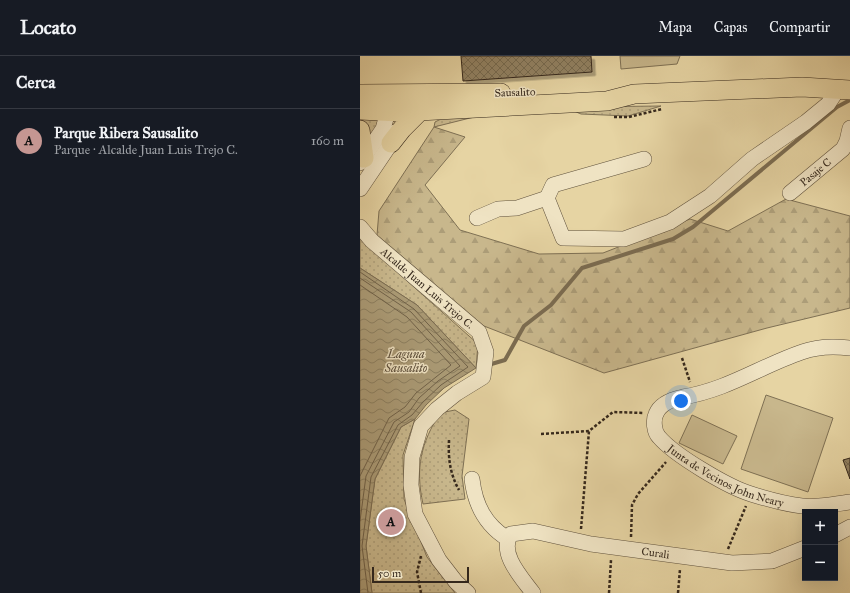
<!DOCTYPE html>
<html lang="es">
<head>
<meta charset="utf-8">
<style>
  :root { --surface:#171b24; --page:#20242c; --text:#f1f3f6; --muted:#9ea1a6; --line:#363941; --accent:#c59692 }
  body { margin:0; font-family:"IM FELL Great Primer",serif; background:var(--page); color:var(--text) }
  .controls { position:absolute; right:12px; bottom:12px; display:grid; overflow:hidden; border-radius:0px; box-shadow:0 4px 16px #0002 }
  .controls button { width:36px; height:36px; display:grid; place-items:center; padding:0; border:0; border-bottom:1px solid var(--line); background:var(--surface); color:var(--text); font:20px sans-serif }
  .scale { position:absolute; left:12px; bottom:10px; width:97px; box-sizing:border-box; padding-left:4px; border:2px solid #35281c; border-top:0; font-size:11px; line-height:14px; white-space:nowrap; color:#35281c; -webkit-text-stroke:3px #efe3c3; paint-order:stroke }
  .you { position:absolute; left:321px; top:345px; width:14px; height:14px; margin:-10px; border:3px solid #fff; border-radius:50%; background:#1a73e8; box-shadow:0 0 0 6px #1a73e833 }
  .badge { display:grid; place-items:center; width:26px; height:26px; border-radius:50%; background:var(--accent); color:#111; font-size:13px; font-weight:700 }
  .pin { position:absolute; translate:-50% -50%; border:2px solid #fff; box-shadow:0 1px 4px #0006 }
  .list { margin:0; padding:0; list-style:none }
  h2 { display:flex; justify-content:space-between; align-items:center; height:52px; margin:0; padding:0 16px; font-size:17px }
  h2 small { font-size:13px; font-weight:400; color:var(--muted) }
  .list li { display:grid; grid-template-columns:26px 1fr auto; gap:12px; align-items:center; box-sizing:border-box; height:64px; padding:0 16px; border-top:1px solid var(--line) }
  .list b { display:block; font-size:15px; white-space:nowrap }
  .list p { margin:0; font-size:13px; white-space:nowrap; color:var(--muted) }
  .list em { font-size:13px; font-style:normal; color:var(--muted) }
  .map { position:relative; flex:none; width:490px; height:537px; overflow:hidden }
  header { display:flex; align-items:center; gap:24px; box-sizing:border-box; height:56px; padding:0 20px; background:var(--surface); border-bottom:1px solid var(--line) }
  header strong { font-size:19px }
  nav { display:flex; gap:22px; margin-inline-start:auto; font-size:14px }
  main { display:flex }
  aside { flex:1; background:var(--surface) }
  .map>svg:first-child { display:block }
</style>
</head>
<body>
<header>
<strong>Locato</strong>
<nav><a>Mapa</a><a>Capas</a><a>Compartir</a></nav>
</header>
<main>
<aside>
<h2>Cerca<small></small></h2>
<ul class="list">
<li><span class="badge">A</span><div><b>Parque Ribera Sausalito</b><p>Parque · Alcalde Juan Luis Trejo C.</p></div><em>160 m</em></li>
</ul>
</aside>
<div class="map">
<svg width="490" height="537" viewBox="0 0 490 537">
  <defs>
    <pattern id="grass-dots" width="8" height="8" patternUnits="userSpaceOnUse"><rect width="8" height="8" fill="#c8b78c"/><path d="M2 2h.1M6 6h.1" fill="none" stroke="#ac9d78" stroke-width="1.8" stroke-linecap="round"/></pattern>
    <pattern id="forest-firs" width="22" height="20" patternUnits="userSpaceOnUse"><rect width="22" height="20" fill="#c8b78c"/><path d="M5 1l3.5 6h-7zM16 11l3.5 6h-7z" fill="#ac9d78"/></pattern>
    <pattern id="water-waves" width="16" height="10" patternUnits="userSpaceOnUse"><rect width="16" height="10" fill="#aa9a75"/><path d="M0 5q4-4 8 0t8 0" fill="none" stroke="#8b7e5f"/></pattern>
    <pattern id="building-cross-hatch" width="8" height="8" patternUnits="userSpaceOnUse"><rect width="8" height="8" fill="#918162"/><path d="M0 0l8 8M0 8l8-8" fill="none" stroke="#776a50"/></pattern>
    <filter id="shadow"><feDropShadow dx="3.5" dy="3.5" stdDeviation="0" flood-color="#0004"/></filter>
  </defs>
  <rect width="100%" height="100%" fill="#e6d4a3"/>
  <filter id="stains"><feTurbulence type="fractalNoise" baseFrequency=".005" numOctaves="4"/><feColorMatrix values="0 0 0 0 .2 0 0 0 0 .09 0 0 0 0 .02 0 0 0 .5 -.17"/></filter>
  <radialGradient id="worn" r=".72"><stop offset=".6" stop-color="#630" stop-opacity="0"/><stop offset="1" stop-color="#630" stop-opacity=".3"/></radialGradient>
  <path fill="url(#grass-dots)" stroke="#7e7054" d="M301,50L268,60L221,58L209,53V51Z
    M0,59L19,62L13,79L10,78L0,65Z
    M115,61L110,62L74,71L75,66L83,62Z
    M0,183L118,288L116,312L57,249L0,212Z
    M95,354L109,363L102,420L105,443L63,448C55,412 61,387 80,357Z
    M55,363L43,399L44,443L67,501L95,537H12L6,490L15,423L41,371Z"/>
  <path fill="url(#forest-firs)" stroke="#7e7054" d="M74,71L105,81L65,129L100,174L179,198L243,197L330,163L368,175L426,143L490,160V252L407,272L244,317L124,270L17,179L19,155Z"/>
  <path fill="#c8b78c" stroke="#7e7054" d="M260,0H320L317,8L261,13Z
    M406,339L473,362L448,436L381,413Z
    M332,359L377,380L363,408L319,387Z"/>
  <path fill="url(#water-waves)" stroke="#7b6c51" d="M0,212L57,249L116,312L84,332L66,349L55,363L41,371L15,423L6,490L12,537H0Z"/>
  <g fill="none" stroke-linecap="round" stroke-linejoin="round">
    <path stroke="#706148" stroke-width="1" d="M0,216L54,253L108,311L81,329L63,346L52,359L38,369L11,421L2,490L8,537
      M0,222L51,256L100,310L78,325L59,342L49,356L34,366L6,420L0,465
      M0,229L47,261L91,309L56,337L45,351L29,362L0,420"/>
    <path stroke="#7b6c51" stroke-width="4" d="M128,309L145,304L164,270L191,249L222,212L313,183L333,171L477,51L490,44"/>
  </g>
  <path fill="url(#building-cross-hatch)" stroke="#35281c" filter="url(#shadow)" d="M101,0H231L232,16L103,25Z
    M490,402V423L483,404Z"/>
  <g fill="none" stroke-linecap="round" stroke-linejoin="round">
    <g stroke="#61533e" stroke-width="16">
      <g id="minor">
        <path d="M0,107L23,73L31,45"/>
        <path d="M0,133L31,87L35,76"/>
        <path id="s1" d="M430,137L483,93L487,85L490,72"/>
        <path d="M187,142L193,129L284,103"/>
        <path d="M117,162L138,153L157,152L187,142L203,182L264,183L310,166L350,140L392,103L446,66L468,48L478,33"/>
        <path id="s2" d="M0,171L12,185L119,276L126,296L123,321L97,337L77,353L61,370L52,401L51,429L55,458L79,504L96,526L108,537"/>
        <path id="s3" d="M490,292C474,290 458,290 442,296C401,310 367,334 323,341C313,343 300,348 296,358C293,364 294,376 299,381C314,399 368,431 391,438C407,443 425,448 442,450C457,452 474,448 490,446"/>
        <path d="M112,423C115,449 125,469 148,483"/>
        <path d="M475,479L490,471"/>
        <path id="s4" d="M173,537C162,522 138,497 151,478L173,475L231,488L372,507L412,505L445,492"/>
      </g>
    </g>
    <g stroke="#35281c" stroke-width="20">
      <path id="major" d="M0,38L141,37
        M0,54L39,56L247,45L274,38L442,31L490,34
        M0,74L4,102
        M31,87L42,73L61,54"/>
    </g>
    <path stroke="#35281c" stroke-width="2.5" stroke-dasharray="3 2" stroke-linecap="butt" d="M254,61H269L302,53
      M322,302L330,326
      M181,378L229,375L253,356L284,357
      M89,384C88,402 90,418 99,434
      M221,473L229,375
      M271,481L272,449L278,438L306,406
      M368,493L386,450
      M61,537L57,516L61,500
      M249,537L251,504
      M318,537L320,513"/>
    <use href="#minor" stroke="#efe3c3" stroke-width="15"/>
    <use href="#major" stroke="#e6d4a3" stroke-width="19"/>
  </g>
  <g text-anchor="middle" stroke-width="3" stroke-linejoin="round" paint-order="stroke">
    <g font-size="11" fill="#35281c" stroke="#efe3c3">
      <text transform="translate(155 36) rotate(-2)" y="4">Sausalito</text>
      <text dy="4" stroke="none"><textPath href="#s1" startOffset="33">Pasaje C</textPath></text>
      <text dy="4" stroke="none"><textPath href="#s2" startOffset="91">Alcalde Juan Luis Trejo C.</textPath></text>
      <text dy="4" stroke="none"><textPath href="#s3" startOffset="312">Junta de Vecinos John Neary</textPath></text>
      <text dy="4" stroke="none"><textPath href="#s4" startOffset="214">Curali</textPath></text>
    </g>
    <g font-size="12" font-style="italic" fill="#584a37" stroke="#efe3c3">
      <text x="46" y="302">Laguna<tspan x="46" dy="14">Sausalito</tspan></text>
    </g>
  </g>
  <rect width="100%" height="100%" filter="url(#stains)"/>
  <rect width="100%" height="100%" fill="url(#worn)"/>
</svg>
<div class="controls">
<button>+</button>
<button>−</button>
</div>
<div class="scale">50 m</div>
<div class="you"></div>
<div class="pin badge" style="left:31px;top:466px">A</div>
</div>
</main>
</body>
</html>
